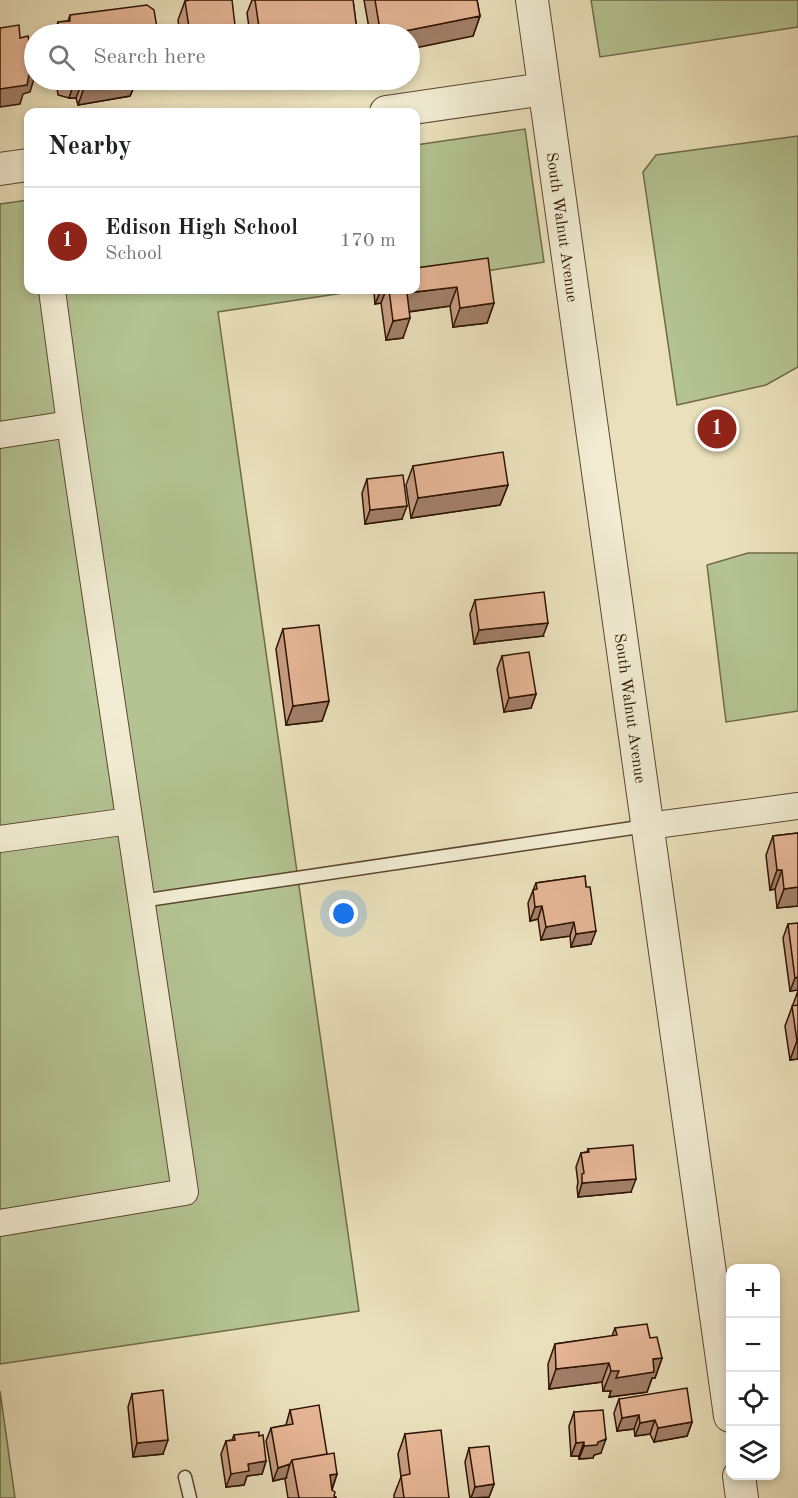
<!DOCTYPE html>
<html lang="en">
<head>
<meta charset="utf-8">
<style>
  :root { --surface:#fff; --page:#f2f2f2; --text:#202124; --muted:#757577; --line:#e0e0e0; --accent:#8f2418 }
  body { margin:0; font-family:"Old Standard TT",serif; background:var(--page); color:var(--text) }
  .controls { position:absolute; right:18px; bottom:18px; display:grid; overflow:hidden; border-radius:12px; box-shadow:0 3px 9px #0003 }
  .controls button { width:54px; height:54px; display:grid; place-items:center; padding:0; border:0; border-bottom:2px solid var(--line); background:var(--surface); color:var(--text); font:30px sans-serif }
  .you { position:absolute; left:344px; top:914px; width:21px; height:21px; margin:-15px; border:4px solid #fff; border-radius:50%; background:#1a73e8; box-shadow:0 0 0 9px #1a73e833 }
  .badge { display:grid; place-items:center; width:39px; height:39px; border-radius:50%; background:var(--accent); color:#fff; font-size:20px; font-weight:700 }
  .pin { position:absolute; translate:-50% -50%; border:3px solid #fff; box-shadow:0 2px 6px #0006 }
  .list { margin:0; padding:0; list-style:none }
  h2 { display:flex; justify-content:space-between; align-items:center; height:78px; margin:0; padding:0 24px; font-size:26px }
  h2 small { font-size:20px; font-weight:400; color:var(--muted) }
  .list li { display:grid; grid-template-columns:39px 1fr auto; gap:18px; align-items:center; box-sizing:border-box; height:108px; padding:0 24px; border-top:2px solid var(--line) }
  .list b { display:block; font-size:22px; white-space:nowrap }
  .list p { margin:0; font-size:20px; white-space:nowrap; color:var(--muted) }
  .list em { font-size:20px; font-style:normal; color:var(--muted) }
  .icon { flex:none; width:33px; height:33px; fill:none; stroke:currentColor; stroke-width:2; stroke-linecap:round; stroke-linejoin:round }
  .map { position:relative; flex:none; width:798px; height:1498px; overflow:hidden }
  .search { position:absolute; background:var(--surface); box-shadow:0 3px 9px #0003; left:24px; top:24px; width:396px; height:66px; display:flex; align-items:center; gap:15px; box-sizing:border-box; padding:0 21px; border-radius:33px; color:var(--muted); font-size:22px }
  .panel { position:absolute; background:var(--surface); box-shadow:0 3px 9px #0003; left:24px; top:108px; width:396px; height:186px; border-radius:12px }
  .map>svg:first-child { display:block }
</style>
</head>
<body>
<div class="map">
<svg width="798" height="1498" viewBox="0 0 798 1498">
  <rect width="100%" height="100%" fill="#eae1bc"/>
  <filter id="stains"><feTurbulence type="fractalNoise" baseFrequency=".00333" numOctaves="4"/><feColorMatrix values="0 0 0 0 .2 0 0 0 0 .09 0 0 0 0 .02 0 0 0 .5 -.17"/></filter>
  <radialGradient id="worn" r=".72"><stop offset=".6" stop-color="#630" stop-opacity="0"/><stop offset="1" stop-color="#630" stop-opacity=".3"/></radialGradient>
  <path fill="#b4c392" stroke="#706b49" stroke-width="1.5" d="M591,0H798V27L600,57Z
    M525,129L544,262L416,282V145Z
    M798,136V367L766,385L677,405L643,172L656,155Z
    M28,200V290H363L218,312L359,1311L0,1364V204Z
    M748,553H798V711L726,722L707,565Z
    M0,1391L15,1498H0Z"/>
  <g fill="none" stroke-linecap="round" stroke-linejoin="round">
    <g stroke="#5c462f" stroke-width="15">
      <path id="service" d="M141,901L646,826
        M185,1477L190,1498"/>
    </g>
    <g stroke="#5c462f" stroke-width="28">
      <path id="minor" d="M0,435L70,424
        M648,826L798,806
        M0,839L129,821
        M0,1223L185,1192L70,424L52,290"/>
    </g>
    <g stroke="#5c462f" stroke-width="34">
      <path id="tertiary" d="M532,0L730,1416
        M386,112L544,89
        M0,169L28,165
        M739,1476L742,1498"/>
    </g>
    <use href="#service" stroke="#f1ecd3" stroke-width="12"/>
    <use href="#minor" stroke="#f1ecd3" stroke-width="26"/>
    <use href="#tertiary" stroke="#f1ecd3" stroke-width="32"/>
  </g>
  <path fill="#c79d83" stroke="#2d1300" stroke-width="1.5" d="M252,0H353L357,31L356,34H250L247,13Z
    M364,0H477L480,16L473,36L370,34Z
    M185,1L236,34H180L178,20Z
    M70,15L158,34H53L58,22L68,21Z
    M56,80H155V81L148,83L146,89H133L130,96L78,105L76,98H69L58,95Z
    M416,268L494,303L487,323L453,327L450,306L409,312L403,338L386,340L381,303L375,304L374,292L375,290H416Z
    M413,466L508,485L500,505L411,518L406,485Z
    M367,479L402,519L365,524L362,493Z
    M475,600L543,636L474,644L470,614Z
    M283,629L329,701L322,721L286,725L276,649Z
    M502,656L536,694L531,708L504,712L497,669Z
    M798,833V906L777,908L775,889L770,890L766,855L773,836Z
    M585,876L591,944L571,947L570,936L541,940L538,919L530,921L528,903L536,883Z
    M788,924L798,990L790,991L783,938Z
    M798,991V1059L790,1060L785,1026Z
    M588,1149L631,1192L578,1197L577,1187L578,1183L576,1167L581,1153L587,1152Z
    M615,1328L650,1338L662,1358L655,1378H652L647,1392L609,1397L611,1391H603L602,1382L549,1389L548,1364L555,1344L612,1336Z
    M132,1394L163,1454L133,1457L128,1407Z
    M619,1399L692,1422L687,1436L654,1442L650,1434L635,1436L634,1429L617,1431L614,1413Z
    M290,1410L327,1454L337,1474L332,1490L334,1496L336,1498H288L285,1479L286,1478L273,1481L266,1441L271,1428L286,1425Z
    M574,1412L601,1453L594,1455L593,1458L579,1459V1456H571L569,1426Z
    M405,1434L449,1498H394V1495L401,1477L398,1454Z
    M234,1435L266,1461L262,1474L247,1476L244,1485L226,1487L221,1454L226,1441L232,1440Z
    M469,1448L494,1484L489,1497L470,1498L465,1462Z"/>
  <path fill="#a2806a" stroke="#2d1300" stroke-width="1.5" d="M480,16L473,36L410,49V34H400V32Z
    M396,28L394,34H379L380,30Z
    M357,31L356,34H348Z
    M34,73V79L30,92L23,94L20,104L0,107V89Z
    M75,80H83L76,98H69Z
    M119,80H155V81L148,83L146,89H133L130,96L78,105L85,85Z
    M188,80H214L187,83Z
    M457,287L450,306L399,313L407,293Z
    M381,290H386L381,303L375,304Z
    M494,303L487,323L453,327L460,308Z
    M410,318L403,338L386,340L393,321Z
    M508,485L500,505L411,518L418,498Z
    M407,506L402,519L365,524L370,510Z
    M548,623L543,636L474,644L479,630Z
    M536,694L531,708L504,712L509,698Z
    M329,701L322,721L286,725L293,706Z
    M777,870H782L775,889L770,890Z
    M798,887V906L777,908L784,889Z
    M542,906L538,919L530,921L535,907Z
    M574,922L570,936L541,940L546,927Z
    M596,931L591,944L571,947L576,934Z
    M798,977V990L790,991L795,978Z
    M797,1041H798V1059L790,1060Z
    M636,1179L631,1192L578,1197L582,1183Z
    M662,1358L655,1378H652L647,1392L609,1397L611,1391H603L611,1371L653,1359Z
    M609,1363L602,1382L549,1389L556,1369Z
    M639,1415L634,1429L617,1431L622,1418Z
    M655,1420L650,1434L635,1436L640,1423Z
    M692,1422L687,1436L654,1442L658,1428Z
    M606,1439L601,1453L594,1455L593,1458L579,1459L584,1446Z
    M168,1440L163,1454L133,1457L137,1443Z
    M584,1442L579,1456H571L576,1443Z
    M266,1461L262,1474L247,1476L244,1485L226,1487L231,1474L248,1464Z
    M290,1464L286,1478L273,1481L278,1468Z
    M337,1474L330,1494V1475Z
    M494,1484L489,1497L471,1498L475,1487Z"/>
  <path fill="#e7b798" stroke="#2d1300" stroke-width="1.5" d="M190,0H232L236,34H190L185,1Z
    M255,0H353L357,31L348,34H260Z
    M375,0H477L480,16L400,32L396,28L380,30Z
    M147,5L154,10L158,34H60L58,22L70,21V15Z
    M19,25L20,38L28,36L34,64V73L29,75L27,85L0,89V28Z
    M84,80H119L85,85Z
    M488,258L494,303L460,308L457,287L407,293L410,318L393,321L389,290H416V268Z
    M503,452L508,485L418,498L413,466Z
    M403,475L407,506L370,510L367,479Z
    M544,592L548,623L479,630L475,600Z
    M319,625L329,701L293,706L283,629Z
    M529,652L536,694L509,698L502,656Z
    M798,833V887L784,889L782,870H777L773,836Z
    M585,876L586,887H590L596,931L576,934L574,922L546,927L542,906L535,907L533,890L537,889L536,883Z
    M798,923V977L795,978L788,924Z
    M798,1005V1041H797L792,1006Z
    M633,1145L636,1179L582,1183V1174L584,1173L581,1153L589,1152L588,1149Z
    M647,1324L650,1338L657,1337L662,1358L653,1359L654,1372L616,1378L619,1371H611L609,1363L556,1369L555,1344L617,1335L615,1328Z
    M687,1388L692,1422L658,1428L655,1420L640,1423L639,1415L622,1418L619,1399Z
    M163,1390L168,1440L137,1443L132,1394Z
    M319,1405L327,1454L292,1460L290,1464L278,1468L271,1428L293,1424L290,1410Z
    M603,1410L606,1439L598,1442L597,1445L584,1446V1442L576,1443L574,1412Z
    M441,1430L449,1498H404L401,1476L410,1474L405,1434Z
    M259,1432V1436L263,1435L266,1461L248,1464L249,1471L231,1474L226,1441L235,1440L234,1435Z
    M489,1446L494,1484L475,1487L469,1448Z
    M334,1453L337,1474L330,1475L332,1490L335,1492L334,1496L336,1497V1498H299L292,1460Z"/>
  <g text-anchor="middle" stroke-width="4.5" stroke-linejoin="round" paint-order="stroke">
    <g font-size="16" fill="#2d1300" stroke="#f1ecd3">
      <text transform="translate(563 227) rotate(82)" y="6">South Walnut Avenue</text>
      <text transform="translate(631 708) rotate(82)" y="6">South Walnut Avenue</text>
    </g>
  </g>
  <rect width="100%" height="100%" filter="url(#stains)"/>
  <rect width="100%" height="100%" fill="url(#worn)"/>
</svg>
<div class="controls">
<button>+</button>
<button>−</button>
<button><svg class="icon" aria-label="locate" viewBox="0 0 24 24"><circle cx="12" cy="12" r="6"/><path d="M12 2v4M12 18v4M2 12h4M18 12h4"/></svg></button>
<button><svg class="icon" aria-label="layers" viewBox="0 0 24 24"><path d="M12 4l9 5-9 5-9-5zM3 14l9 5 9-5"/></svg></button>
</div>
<div class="you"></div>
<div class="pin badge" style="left:717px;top:429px">1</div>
<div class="search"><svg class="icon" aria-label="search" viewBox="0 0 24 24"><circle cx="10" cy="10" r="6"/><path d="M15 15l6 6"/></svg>Search here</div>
<section class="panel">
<h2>Nearby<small></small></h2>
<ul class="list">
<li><span class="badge">1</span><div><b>Edison High School</b><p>School</p></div><em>170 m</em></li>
</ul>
</section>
</div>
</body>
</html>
